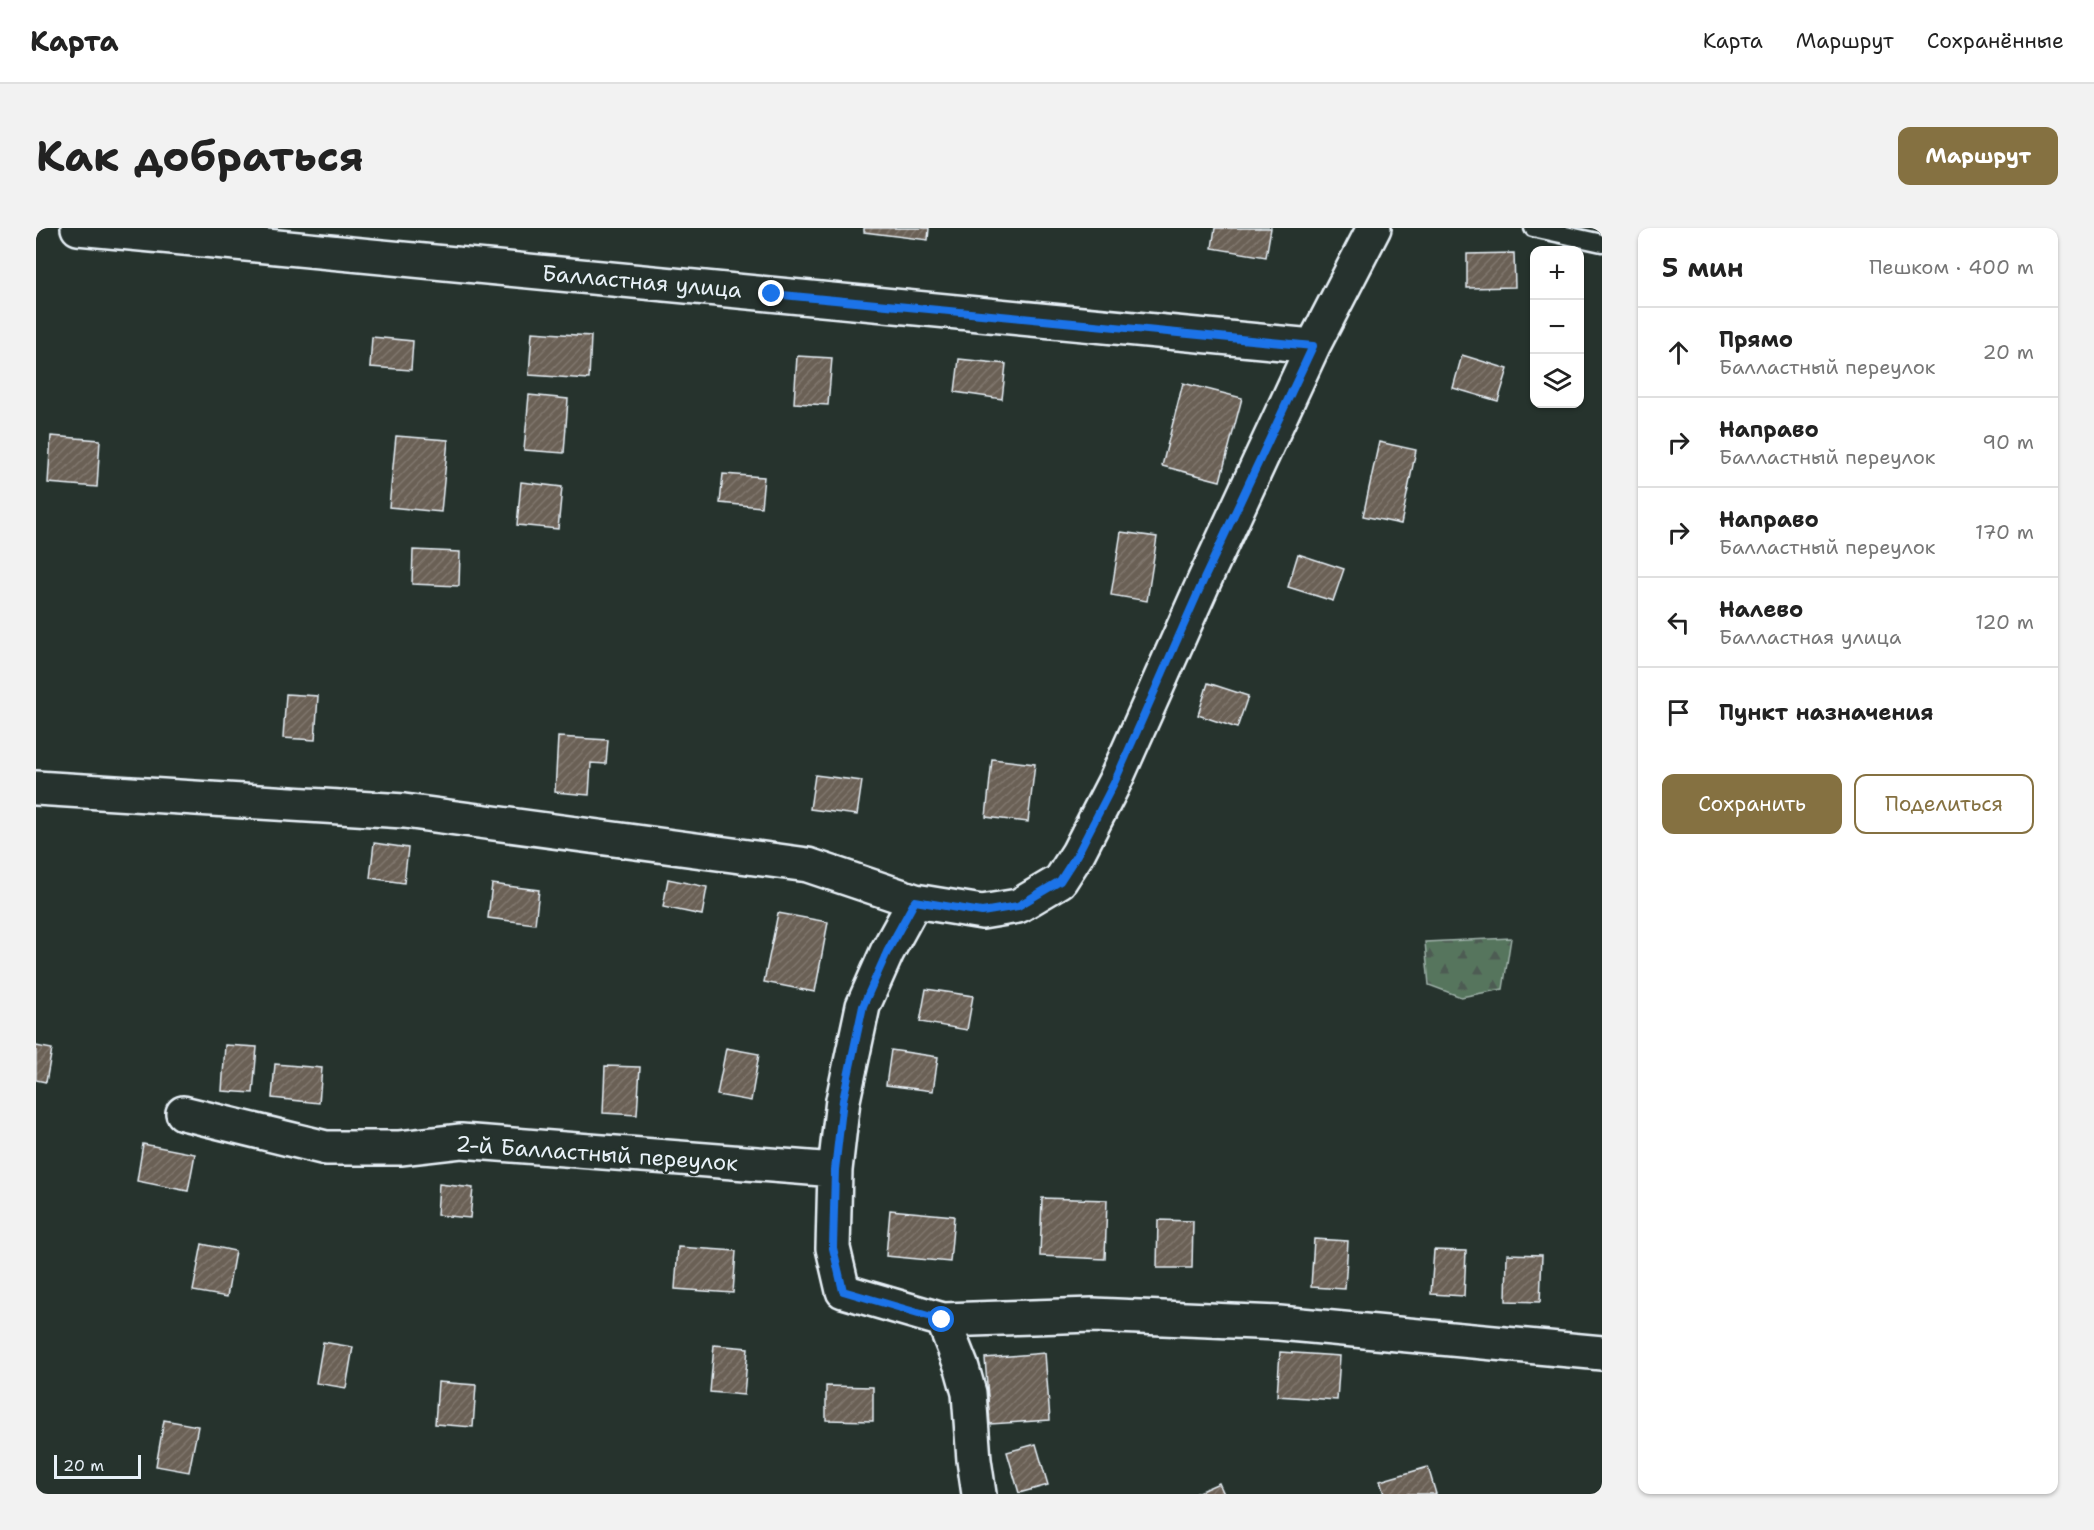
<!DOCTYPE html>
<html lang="ru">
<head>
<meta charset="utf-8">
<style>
  :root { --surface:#fff; --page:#f2f2f2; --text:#222; --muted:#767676; --line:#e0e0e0; --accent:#857141 }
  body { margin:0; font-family:"Shantell Sans",sans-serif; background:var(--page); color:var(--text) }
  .controls { position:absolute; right:18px; top:18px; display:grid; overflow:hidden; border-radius:12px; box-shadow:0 2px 4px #0004 }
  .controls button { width:54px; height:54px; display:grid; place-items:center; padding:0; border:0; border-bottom:2px solid var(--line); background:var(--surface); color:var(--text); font:30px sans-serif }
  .scale { position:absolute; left:18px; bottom:15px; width:87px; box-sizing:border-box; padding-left:6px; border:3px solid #e8f1f8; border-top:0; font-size:16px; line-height:21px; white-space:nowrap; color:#e8f1f8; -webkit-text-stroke:4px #26332d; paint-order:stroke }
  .stop { position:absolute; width:18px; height:18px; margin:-14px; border:4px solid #1a73e8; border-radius:50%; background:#fff }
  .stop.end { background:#1a73e8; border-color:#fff; box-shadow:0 2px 6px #0008 }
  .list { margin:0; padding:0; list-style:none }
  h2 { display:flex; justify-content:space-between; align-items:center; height:78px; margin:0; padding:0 24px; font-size:26px }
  h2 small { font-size:20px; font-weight:400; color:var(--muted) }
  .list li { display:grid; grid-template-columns:39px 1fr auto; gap:18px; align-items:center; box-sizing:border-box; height:90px; padding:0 24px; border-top:2px solid var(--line) }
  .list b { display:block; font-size:22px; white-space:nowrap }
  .list p { margin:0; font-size:20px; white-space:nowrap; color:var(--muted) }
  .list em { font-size:20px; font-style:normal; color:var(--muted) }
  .actions { display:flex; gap:12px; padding:18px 24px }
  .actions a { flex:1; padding:14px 0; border:2px solid var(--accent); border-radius:12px; text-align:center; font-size:21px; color:var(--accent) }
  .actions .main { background:var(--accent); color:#fff }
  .icon { flex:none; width:33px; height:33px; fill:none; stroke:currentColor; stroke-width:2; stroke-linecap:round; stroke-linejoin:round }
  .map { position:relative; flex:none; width:1566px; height:1266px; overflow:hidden; border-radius:12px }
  header { display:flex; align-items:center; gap:36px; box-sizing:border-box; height:84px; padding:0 30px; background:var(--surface); border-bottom:2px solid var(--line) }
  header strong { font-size:28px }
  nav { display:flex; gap:33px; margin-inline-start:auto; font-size:21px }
  .intro { display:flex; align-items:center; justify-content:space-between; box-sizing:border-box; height:144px; padding:0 36px }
  h1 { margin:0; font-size:42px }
  .button { padding:15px 27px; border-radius:12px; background:var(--accent); color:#fff; font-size:21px; font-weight:700 }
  main { display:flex; gap:36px; padding:0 36px }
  aside { flex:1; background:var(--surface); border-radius:12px; box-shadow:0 2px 4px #0004 }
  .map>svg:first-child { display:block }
</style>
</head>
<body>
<header>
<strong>Карта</strong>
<nav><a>Карта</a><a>Маршрут</a><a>Сохранённые</a></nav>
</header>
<div class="intro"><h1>Как добраться</h1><a class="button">Маршрут</a></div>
<main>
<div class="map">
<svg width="1566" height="1266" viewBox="0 0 1566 1266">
  <defs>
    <pattern id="forest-firs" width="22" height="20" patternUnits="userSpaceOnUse" patternTransform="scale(1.5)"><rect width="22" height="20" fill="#56745d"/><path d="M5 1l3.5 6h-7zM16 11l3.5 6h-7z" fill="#4d5c53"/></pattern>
    <pattern id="building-hatch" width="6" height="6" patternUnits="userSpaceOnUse" patternTransform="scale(1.5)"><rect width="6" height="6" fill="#6b6055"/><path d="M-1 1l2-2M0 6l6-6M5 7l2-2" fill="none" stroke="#80776e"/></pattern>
  </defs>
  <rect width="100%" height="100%" fill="#26332d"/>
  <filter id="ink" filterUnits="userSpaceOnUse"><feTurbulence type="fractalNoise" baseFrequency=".0167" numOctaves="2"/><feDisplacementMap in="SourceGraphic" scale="12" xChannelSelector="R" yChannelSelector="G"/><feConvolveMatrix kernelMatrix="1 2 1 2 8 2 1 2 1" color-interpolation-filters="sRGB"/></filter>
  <g filter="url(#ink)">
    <path fill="url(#forest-firs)" stroke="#9fb2aa" stroke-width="1.5" d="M1475,710L1467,761L1425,769L1393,757L1389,714Z"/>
    <path fill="url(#building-hatch)" stroke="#e8f1f8" stroke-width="1.5" d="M828,0H893L892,12L828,4Z
      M1179,0H1235L1230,29L1176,20Z
      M1478,25L1479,59L1431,60V26Z
      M496,104L555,108L553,151L493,147Z
      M336,109L377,113L375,142L334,139Z
      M1426,127L1472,141L1462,173L1417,160Z
      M761,128L796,130L792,177L758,175Z
      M923,131L970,136L966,171L919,164Z
      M1147,155L1206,170L1184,253L1126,238Z
      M493,167L532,171L528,225L488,222Z
      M15,208L64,212L61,259L12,255Z
      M360,208L412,212L405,284L353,279Z
      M1343,214L1380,222L1365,296L1327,288Z
      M687,246L728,249L725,279L684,275Z
      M485,254L526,259L522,301L481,297Z
      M1085,304L1121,309L1111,373L1075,367Z
      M377,322L424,324L423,358L376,356Z
      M1262,326L1308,341L1297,373L1252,359Z
      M1172,455L1212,468L1201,500L1162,487Z
      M250,466L282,468L279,512L247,510Z
      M522,509L572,512L570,536L555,535L553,567L519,564Z
      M956,531L999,536L992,594L950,589Z
      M779,547L826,553L821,587L774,581Z
      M338,615L372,620L368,655L334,650Z
      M632,651L671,659L666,687L627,679Z
      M456,656L503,662L499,696L452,690Z
      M742,685L792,694L779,764L728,754Z
      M890,761L937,768L931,802L884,794Z
      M189,817L221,819L217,865L186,863Z
      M0,818L16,821L10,854L0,852Z
      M690,820L723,826L715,873L681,867Z
      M855,822L902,829L897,863L850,857Z
      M239,836L286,840L283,875L236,870Z
      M569,838L604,839L601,887L567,885Z
      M107,916L159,926L152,963L101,953Z
      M403,956L437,960L434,990L401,987Z
      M1006,970L1071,972L1069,1031L1004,1028Z
      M854,982L918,988L914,1034L850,1028Z
      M1122,992L1157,993L1156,1040H1121Z
      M1278,1011L1312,1013L1309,1061L1275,1059Z
      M166,1016L199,1023L191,1069L157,1063Z
      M642,1019L700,1023L697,1065L639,1061Z
      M1398,1022L1430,1023L1428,1068L1395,1066Z
      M1471,1026L1506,1027L1504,1074L1470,1073Z
      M287,1114L317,1119L310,1160L280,1155Z
      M678,1117L712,1120L708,1167L674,1164Z
      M1244,1124L1304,1128L1301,1172L1241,1168Z
      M1009,1125L1014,1192L954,1196L949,1130Z
      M402,1154L440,1157L437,1199L399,1196Z
      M790,1158L837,1159V1193L790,1192Z
      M128,1192L162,1198L153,1244L120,1238Z
      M1000,1216L1012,1257L983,1265L971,1224Z
      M1392,1239L1400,1266H1348L1344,1253Z
      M1183,1255L1188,1266H1158Z"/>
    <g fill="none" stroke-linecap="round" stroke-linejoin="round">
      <g stroke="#e8f1f8" stroke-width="21">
        <path id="lane" d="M1497,0L1566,15"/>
      </g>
      <g stroke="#e8f1f8" stroke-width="38">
        <path id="street" d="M42,0L1277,118
          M0,560L368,583L772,637L879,673
          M147,885L290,920H364L425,913L799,942
          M907,1092L1057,1087L1243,1095L1566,1125
          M943,1266L938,1232L933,1165L926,1140L907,1092L807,1063L797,1020L799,942L807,872L827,778L851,724L879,673L946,684L982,678L1024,653L1042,625L1079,553L1169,351L1277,118L1338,0"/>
      </g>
      <use href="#lane" stroke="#26332d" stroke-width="16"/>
      <use href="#street" stroke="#26332d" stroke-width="33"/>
    </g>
  </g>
  <g fill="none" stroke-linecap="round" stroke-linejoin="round" filter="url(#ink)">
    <path stroke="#1a73e8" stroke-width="8" d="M736,66L1277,118L1168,351L1079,553L1042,625L1024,653L982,678L946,684L879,673L851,724L827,778L807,872L799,942L797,1020L807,1063L906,1092"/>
  </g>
  <g text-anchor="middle" stroke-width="5" stroke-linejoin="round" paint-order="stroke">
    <g font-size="22" fill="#e8f1f8" stroke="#26332d">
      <text transform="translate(606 53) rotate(5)" y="8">Балластная улица</text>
      <text transform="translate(561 925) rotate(4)" y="8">2-й Балластный переулок</text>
    </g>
  </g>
</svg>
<div class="controls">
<button>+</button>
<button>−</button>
<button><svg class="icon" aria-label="layers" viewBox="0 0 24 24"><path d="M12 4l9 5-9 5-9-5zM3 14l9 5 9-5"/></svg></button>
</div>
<div class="scale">20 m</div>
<div class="stop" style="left:906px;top:1092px"></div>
<div class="stop end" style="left:736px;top:66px"></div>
</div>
<aside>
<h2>5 мин<small>Пешком · 400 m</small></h2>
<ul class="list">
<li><svg class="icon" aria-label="ahead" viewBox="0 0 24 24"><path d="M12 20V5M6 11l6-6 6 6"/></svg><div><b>Прямо</b><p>Балластный переулок</p></div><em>20 m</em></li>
<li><svg class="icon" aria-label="right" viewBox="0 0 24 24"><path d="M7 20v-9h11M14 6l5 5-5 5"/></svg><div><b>Направо</b><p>Балластный переулок</p></div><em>90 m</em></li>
<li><svg class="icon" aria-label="right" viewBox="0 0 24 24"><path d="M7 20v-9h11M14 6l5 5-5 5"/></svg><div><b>Направо</b><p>Балластный переулок</p></div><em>170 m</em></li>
<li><svg class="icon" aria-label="left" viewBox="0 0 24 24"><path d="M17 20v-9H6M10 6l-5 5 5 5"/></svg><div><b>Налево</b><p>Балластная улица</p></div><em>120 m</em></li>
<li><svg class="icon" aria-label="arrive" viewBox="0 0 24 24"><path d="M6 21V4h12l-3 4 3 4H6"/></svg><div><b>Пункт назначения</b></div></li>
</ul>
<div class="actions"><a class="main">Сохранить</a><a>Поделиться</a></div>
</aside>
</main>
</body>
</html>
